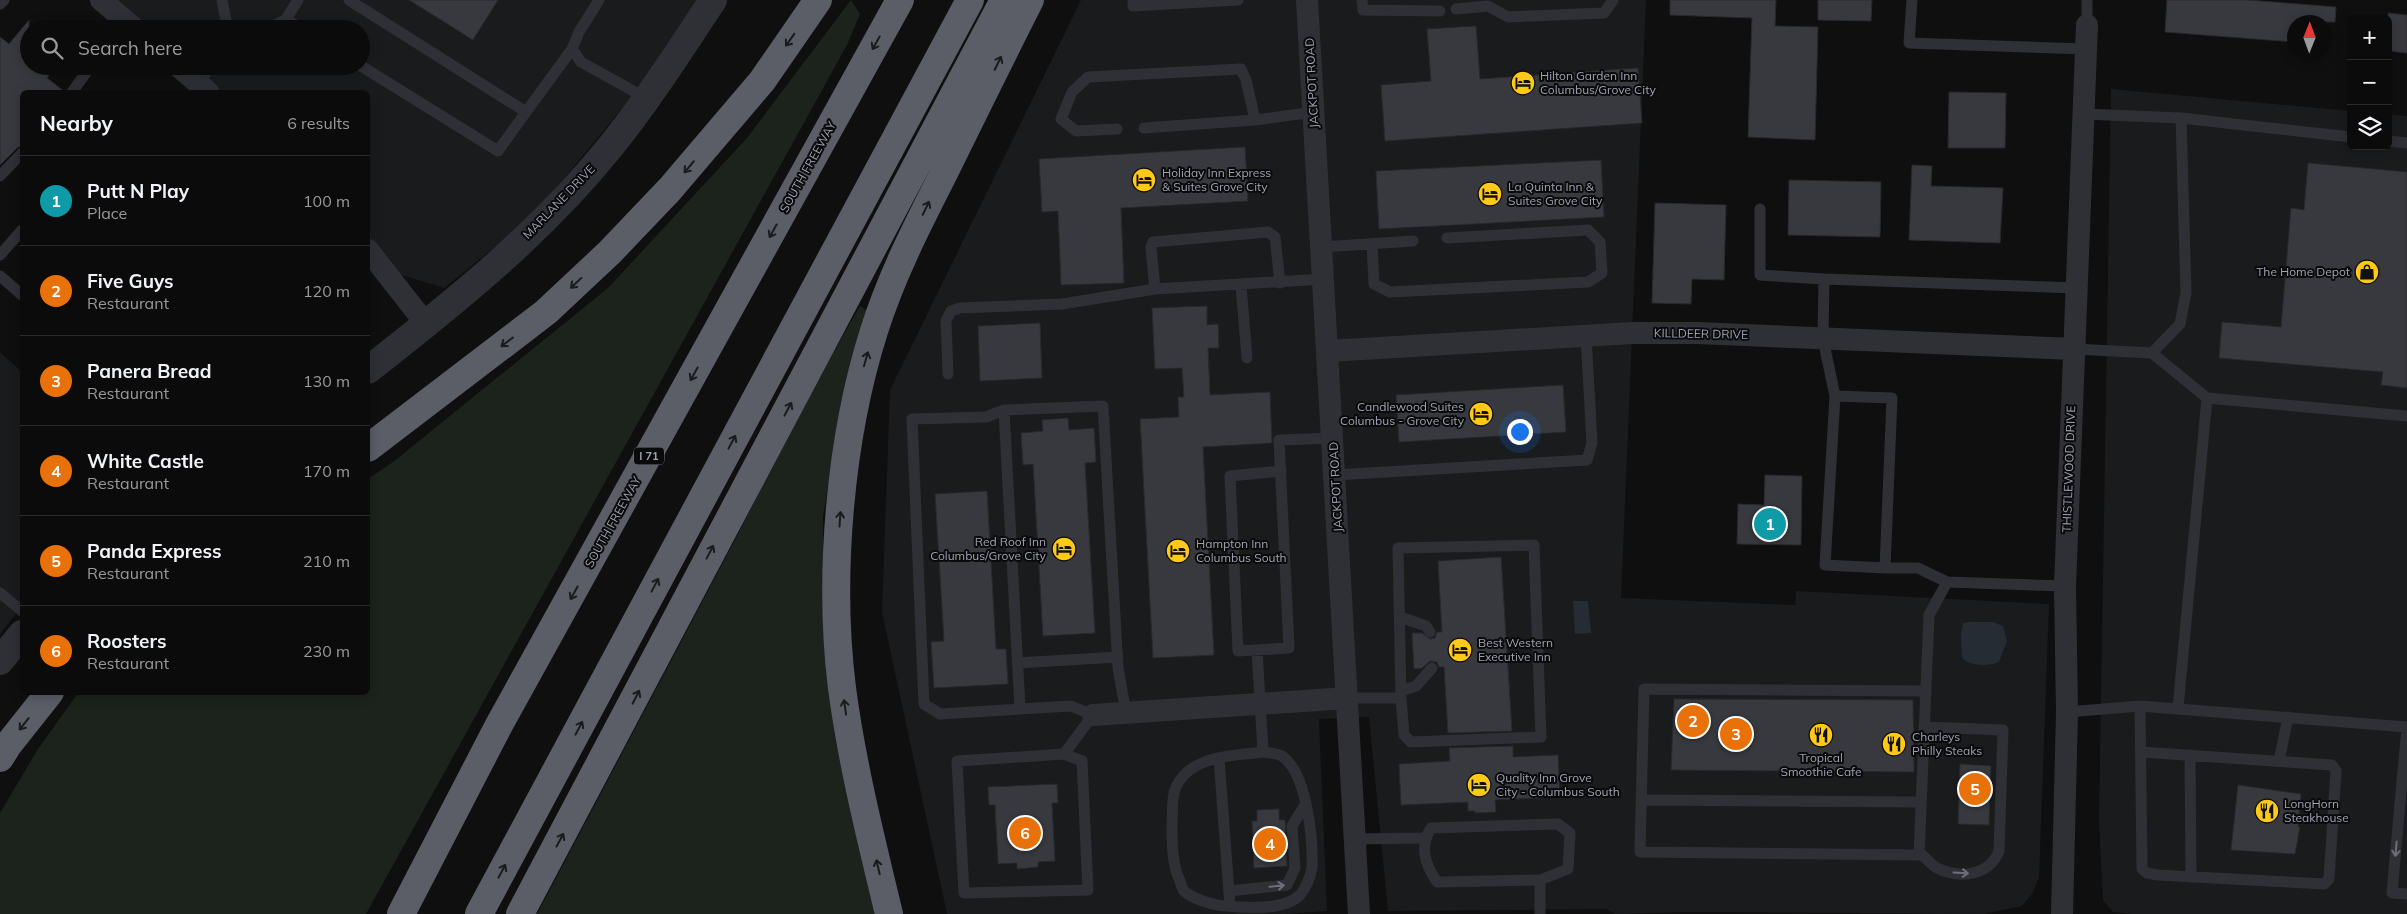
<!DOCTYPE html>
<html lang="en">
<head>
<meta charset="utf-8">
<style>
  :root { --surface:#0b0b0c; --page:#19191a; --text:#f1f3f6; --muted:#9a9b9d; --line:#2b2b2d; --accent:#2563eb }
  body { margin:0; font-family:Mulish,sans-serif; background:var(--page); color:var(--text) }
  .controls { position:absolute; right:15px; top:15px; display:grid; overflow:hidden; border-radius:8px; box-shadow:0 2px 12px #0003 }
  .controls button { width:45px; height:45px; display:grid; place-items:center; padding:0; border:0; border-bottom:1px solid var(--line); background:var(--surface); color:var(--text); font:25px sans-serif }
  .compass { position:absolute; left:2287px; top:15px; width:45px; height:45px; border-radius:50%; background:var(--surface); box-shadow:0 2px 12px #0003; rotate:1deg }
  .you { position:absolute; left:1519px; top:431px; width:18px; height:18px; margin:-12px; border:4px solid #fff; border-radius:50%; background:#1a73e8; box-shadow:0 0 0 8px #1a73e833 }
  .badge { display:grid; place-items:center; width:32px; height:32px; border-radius:50%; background:var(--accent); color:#fff; font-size:16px; font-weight:700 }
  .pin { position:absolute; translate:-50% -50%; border:2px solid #fff; box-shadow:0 1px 5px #0006 }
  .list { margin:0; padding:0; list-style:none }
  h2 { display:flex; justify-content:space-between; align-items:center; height:65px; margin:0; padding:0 20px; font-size:21px }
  h2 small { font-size:16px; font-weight:400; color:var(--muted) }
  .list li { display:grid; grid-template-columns:32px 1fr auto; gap:15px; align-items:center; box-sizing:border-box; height:90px; padding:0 20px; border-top:1px solid var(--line) }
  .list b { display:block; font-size:19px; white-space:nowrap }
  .list p { margin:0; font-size:16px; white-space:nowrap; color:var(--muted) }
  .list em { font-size:16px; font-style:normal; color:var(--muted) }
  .icon { flex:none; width:28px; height:28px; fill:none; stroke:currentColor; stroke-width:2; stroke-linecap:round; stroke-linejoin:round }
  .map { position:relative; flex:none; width:2407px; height:914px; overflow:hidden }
  .search { position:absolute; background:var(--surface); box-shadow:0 2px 12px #0003; left:20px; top:20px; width:350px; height:55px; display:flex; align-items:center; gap:12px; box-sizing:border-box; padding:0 18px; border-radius:28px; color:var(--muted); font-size:19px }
  .panel { position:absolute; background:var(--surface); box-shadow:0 2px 12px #0003; left:20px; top:90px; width:350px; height:605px; border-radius:8px }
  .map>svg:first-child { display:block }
</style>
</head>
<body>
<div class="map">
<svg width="2407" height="914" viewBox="0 0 2407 914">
  <rect width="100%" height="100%" fill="#0f0f10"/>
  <path fill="#1a1b1d" d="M116,0H699L653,71L531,218L444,288L401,275L368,243V92H212L184,66H361V29H146Z
    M1081,0H1646L1621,598L1795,605L1796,591L2049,604L2039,878L2032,894L2022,906L1983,914L1690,912L1615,914L1606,909L1388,911L1369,717L1319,719L1327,911L1286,914H947L882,612L890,390Z
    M2111,89L2351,111V146H2388V114L2407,116V914H2131L2113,912L2103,900L2099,820Z
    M0,352L22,372V606L0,634Z"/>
  <path fill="#1b231c" d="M851,0L860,14L847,45L366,914H0V813L38,749L78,693L368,692V479L393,462L608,288L747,138Z
    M860,306L867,311L856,343L841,403L823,517V594L875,914H537L737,536L797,416Z"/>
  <path fill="#252c34" d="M1573,601H1588L1591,633L1575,634Z
    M1969,622H1993L2003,626L2007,641L1999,662C1988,666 1971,667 1962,658L1961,635L1963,623Z"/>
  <path fill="#38393e" stroke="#29282c" d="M409,0H498L473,40Z
    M1670,0H1776L1775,26L1818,27L1815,140L1748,137L1752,18L1670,15Z
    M1818,0H1872L1871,21L1818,20Z
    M2167,0H2248L2336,7L2335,22H2294V42L2165,32Z
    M2388,13L2407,15V53L2388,51Z
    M29,20V66H56L47,78L65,92H22V145L17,148L0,165V37L9,44Z
    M1476,26L1480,79L1638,68L1642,123L1385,141L1381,85L1431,81L1427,29Z
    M1949,92L2006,93L2005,148H1948Z
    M1245,147L1248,201L1121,208L1124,283L1061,285L1058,211L1042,212L1039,159Z
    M1601,160L1604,217L1379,229L1376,171Z
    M2308,163L2407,172V388L2381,385L2383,372L2219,358L2222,322L2281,327L2291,208L2304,210Z
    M1912,165L1932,166L1931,186L2003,188L2000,243L1909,240Z
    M1789,180L1881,182L1880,237L1788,235Z
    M1655,203L1726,205L1724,280L1692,279L1691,304L1652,303Z
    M1207,306V325L1218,324L1219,348H1208L1210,395L1270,392L1272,443L1203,447L1214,655L1153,658L1140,419L1179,417L1178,397H1184L1182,368L1155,369L1152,308Z
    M1040,323L1042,378L980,381L978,326Z
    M1563,385L1566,432L1399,442L1396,395Z
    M1068,418L1069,430L1094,428L1096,462L1085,463L1095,633L1043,636L1033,464L1023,465L1021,433L1043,431L1042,420Z
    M1765,475L1802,476L1801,545L1737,544L1738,504L1764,505Z
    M987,491L996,649H1006L1008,684L934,688L931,642L944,641L935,494Z
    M1501,557L1512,731L1448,733L1444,667H1439L1437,662L1430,661L1422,668L1414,669L1412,633H1422L1430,639L1435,638L1437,632H1442L1438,561Z
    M1674,699L1913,700L1914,772L1671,770Z
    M1513,746V757L1558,755L1560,797L1495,800L1496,812L1475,813V811H1468V802L1401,805L1399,764L1450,761L1449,748Z
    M1960,764L1991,766L1989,825L1958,824Z
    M1057,784L1058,803H1052L1055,861L1038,862V867L1017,869V863L998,864L995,805H989L988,787Z
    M2238,785L2301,794L2298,827H2300L2295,854L2231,850Z
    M1279,809V820H1285L1287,866L1254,868L1252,821H1257V810Z"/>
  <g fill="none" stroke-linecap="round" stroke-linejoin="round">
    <path stroke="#2f3035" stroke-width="11" d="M222,0L226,21L232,29
      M349,0L526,112L498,151L361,66
      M599,0L579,32L572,49L581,62L646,98
      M1133,0V6L1238,0
      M1362,0L1363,10L1440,11
      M1912,0L1909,43L2087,49
      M2087,0V25
      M0,4L4,0
      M1456,9L1488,6L1508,17L1604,13L1613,0
      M286,19L298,0
      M268,29L286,19L302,29
      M198,83L211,66
      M72,92L91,66
      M526,112L572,49
      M2084,114L2181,118L2351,137
      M1144,128L1255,120L1314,112
      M1117,129L1076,131L1061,119L1072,92L1088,77L1241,69L1246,80L1255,120
      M2388,141L2407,143
      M0,176L22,153
      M1760,209V275L1824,279
      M1372,244L1374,284L1390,292L1588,282L1602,273L1600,242L1588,230L1447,238
      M1322,247L1413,241
      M0,255L22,230
      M0,276L22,295
      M1241,285L1247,358
      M1155,289L1151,247L1153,242L1268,232L1275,237L1280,283
      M2074,349L2152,353L2207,398L2407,416
      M2152,353L2180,324L2186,293L2181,118
      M948,374L946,321L951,311L960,308L1062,304L1155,289L1324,279
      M1835,396L1825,565L1885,568
      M1004,410L1020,708
      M1281,471L1230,476L1238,651L1289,648L1279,440L1333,438
      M1335,475L1587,460L1592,443L1586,336
      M1947,582L1918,568H1885L1892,398L1835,396L1823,339L1824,279L2077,288
      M0,593L22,611
      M1400,617L1426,626L1430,632
      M1257,650L1263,752
      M1017,663L1118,657
      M1401,691L1416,686L1432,668
      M1925,691L1644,689L1640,852L1919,855L1929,615L1947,582L2065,586
      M1348,698H1401L1398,548L1534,545L1541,737L1411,742L1404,735L1401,698
      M2140,706L2142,869L2147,873L2158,875L2324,884L2329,879L2336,771L2332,765L2141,752
      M2178,708L2207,398
      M2067,712L2140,706L2407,727
      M1263,752C1268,753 1277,753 1282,756C1307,773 1313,839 1312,867C1311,876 1306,888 1300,895C1284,911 1247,908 1227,906C1216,906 1192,899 1184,891C1182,889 1181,883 1180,881C1172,865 1172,842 1172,824C1173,813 1171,798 1176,787C1191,755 1233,756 1263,752Z
      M1064,754L1082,761L1088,890L964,893L957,761L1064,754L1093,715L1071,706L940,714L924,704L912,419L986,417L1004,410L1103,406L1118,668L1126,713
      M2190,755L2191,877
      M1219,758L1230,906
      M2279,761L2288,717
      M2403,770L2407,728
      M2407,770H2403L2392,893L2407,894
      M1641,800L1921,802
      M1558,824L1570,833L1568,869L1540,880L1437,882C1425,864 1419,847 1431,828Z
      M1355,839L1425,838
      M1919,852C1925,857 1931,865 1937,868C1960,879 1989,876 1999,851L2003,730L1924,727
      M1229,891L1287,885L1295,868L1292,826L1305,805
      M1540,914V880"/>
    <path stroke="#2f3035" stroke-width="22" d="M101,0L135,29
      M1307,0L1359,914
      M178,66L208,92
      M368,250L426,324
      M1328,351L1632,333H1698L2074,349
      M1093,715L1348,698
      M2062,914L2067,712L2065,586L2087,25"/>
    <path stroke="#2f3035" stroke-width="28" d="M368,370C455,302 541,233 611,146C648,100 680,50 713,0
      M0,661L22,634"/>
    <path stroke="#5b5d67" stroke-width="28" d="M368,448L546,312L610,252L670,189L762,81L818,0
      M0,758L8,745L50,692
      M401,914L499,725L900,0
      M479,914L970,0
      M520,914L1004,0
      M889,914C871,839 852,764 842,688C828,576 840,438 874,331C891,277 917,226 942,177C971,118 1000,59 1030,0"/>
  </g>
  <defs><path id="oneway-shaft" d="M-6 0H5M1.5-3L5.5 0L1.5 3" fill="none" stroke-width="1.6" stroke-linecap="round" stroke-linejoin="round" transform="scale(1.25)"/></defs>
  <g stroke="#1a1b1d">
    <use href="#oneway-shaft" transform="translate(790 40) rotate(125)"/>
    <use href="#oneway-shaft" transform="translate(876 43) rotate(119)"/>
    <use href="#oneway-shaft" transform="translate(998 63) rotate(-64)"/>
    <use href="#oneway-shaft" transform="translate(689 167) rotate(130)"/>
    <use href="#oneway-shaft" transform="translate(926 208) rotate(-64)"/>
    <use href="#oneway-shaft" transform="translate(773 231) rotate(119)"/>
    <use href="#oneway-shaft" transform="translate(576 283) rotate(137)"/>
    <use href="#oneway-shaft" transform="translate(507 342) rotate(143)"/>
    <use href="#oneway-shaft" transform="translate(866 359) rotate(-74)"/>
    <use href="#oneway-shaft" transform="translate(694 374) rotate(119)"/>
    <use href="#oneway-shaft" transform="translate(788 409) rotate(-62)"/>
    <use href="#oneway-shaft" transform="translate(732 442) rotate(-62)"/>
    <use href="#oneway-shaft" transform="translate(840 519) rotate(-86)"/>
    <use href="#oneway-shaft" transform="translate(710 552) rotate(-62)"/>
    <use href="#oneway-shaft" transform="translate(655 585) rotate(-62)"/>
    <use href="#oneway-shaft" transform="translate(574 593) rotate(119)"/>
    <use href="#oneway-shaft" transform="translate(636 697) rotate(-63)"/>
    <use href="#oneway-shaft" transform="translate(845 707) rotate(-98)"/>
    <use href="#oneway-shaft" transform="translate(24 724) rotate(128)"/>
    <use href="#oneway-shaft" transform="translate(579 728) rotate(-62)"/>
    <use href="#oneway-shaft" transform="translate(560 840) rotate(-62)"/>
    <use href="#oneway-shaft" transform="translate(878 867) rotate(-103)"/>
    <use href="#oneway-shaft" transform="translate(502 871) rotate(-62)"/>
  </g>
  <g stroke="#6c6f7a">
    <use href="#oneway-shaft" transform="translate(2396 849) rotate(95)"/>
    <use href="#oneway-shaft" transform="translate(1961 873) rotate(3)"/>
    <use href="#oneway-shaft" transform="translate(1277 886) rotate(-6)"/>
  </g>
  <defs>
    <g id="hotel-disc" transform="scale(1.25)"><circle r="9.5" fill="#ffc918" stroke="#0a0a0b"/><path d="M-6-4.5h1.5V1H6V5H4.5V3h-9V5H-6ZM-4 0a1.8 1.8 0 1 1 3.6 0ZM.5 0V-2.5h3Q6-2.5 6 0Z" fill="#111"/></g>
    <g id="shop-disc" transform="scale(1.25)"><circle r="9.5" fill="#ffc918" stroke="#0a0a0b"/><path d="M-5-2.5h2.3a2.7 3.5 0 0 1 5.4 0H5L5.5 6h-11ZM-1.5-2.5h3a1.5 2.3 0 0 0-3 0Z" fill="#111"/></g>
    <g id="restaurant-disc" transform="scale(1.25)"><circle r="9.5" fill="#ffc918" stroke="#0a0a0b"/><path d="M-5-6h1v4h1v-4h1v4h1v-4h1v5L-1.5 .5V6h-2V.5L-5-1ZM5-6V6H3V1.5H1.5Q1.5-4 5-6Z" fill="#111"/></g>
  </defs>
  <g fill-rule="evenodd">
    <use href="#hotel-disc" x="1523" y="83"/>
    <use href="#hotel-disc" x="1144" y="180"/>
    <use href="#hotel-disc" x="1490" y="194"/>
    <use href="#shop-disc" x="2367" y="272"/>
    <use href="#hotel-disc" x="1481" y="414"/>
    <use href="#hotel-disc" x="1064" y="549"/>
    <use href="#hotel-disc" x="1178" y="551"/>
    <use href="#hotel-disc" x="1460" y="650"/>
    <use href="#restaurant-disc" x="1821" y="735"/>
    <use href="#restaurant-disc" x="1894" y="744"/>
    <use href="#hotel-disc" x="1479" y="785"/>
    <use href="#restaurant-disc" x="2267" y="811"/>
  </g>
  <g text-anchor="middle" stroke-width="4" stroke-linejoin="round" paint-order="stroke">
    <rect fill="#0a0a0b" stroke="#727481" stroke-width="1" x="634" y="447.5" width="30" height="17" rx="4"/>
    <g font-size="11" font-weight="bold" fill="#9ea2b3">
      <text x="649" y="460">I 71</text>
    </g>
    <g font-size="12" fill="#9ea2b3" stroke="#0a0a0b" text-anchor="start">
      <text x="1540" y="80">Hilton Garden Inn<tspan x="1540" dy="14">Columbus/Grove City</tspan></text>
      <text x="1162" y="177">Holiday Inn Express<tspan x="1162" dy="14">&amp; Suites Grove City</tspan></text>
      <text x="1508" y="191">La Quinta Inn &amp;<tspan x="1508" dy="14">Suites Grove City</tspan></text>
      <text x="2350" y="276" text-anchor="end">The Home Depot</text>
      <text x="1464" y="411" text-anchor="end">Candlewood Suites<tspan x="1464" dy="14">Columbus - Grove City</tspan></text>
      <text x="1046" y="546" text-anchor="end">Red Roof Inn<tspan x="1046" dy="14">Columbus/Grove City</tspan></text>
      <text x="1196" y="548">Hampton Inn<tspan x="1196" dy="14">Columbus South</tspan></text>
      <text x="1478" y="647">Best Western<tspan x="1478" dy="14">Executive Inn</tspan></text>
      <text x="1912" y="741">Charleys<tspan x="1912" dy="14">Philly Steaks</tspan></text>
      <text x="1821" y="762" text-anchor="middle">Tropical<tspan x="1821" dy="14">Smoothie Cafe</tspan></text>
      <text x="1496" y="782">Quality Inn Grove<tspan x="1496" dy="14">City - Columbus South</tspan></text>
      <text x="2284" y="808">LongHorn<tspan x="2284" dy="14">Steakhouse</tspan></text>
    </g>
    <g font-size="12" fill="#9ea2b3" stroke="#0a0a0b">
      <text transform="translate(1312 83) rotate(-93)" y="4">JACKPOT ROAD</text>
      <text transform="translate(808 167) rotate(-61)" y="4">SOUTH FREEWAY</text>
      <text transform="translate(559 202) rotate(-46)" y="4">MARLANE DRIVE</text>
      <text transform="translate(1701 334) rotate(1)" y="4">KILLDEER DRIVE</text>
      <text transform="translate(2069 469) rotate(-88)" y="4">THISTLEWOOD DRIVE</text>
      <text transform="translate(1336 487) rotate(-93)" y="4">JACKPOT ROAD</text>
      <text transform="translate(613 522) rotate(-61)" y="4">SOUTH FREEWAY</text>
    </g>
  </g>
</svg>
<div class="controls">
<button>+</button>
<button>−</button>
<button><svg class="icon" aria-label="layers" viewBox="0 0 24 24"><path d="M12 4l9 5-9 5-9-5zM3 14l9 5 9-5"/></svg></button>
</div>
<svg class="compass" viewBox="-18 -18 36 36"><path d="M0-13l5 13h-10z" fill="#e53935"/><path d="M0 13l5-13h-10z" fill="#9a9b9d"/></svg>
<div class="you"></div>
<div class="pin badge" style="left:1770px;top:524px;background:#0f9aa8">1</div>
<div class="pin badge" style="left:1693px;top:721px;background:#e8710a">2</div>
<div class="pin badge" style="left:1736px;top:734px;background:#e8710a">3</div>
<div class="pin badge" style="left:1270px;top:844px;background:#e8710a">4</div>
<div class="pin badge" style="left:1975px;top:789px;background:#e8710a">5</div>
<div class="pin badge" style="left:1025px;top:833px;background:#e8710a">6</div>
<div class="search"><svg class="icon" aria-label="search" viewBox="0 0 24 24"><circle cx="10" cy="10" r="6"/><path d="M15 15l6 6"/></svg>Search here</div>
<section class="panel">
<h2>Nearby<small>6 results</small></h2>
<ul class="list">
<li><span class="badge" style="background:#0f9aa8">1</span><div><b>Putt N Play</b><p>Place</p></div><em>100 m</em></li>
<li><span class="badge" style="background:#e8710a">2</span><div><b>Five Guys</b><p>Restaurant</p></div><em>120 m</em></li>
<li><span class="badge" style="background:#e8710a">3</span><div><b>Panera Bread</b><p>Restaurant</p></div><em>130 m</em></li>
<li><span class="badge" style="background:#e8710a">4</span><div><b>White Castle</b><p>Restaurant</p></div><em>170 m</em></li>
<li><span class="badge" style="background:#e8710a">5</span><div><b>Panda Express</b><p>Restaurant</p></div><em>210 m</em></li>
<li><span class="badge" style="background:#e8710a">6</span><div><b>Roosters</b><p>Restaurant</p></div><em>230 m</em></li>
</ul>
</section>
</div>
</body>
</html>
